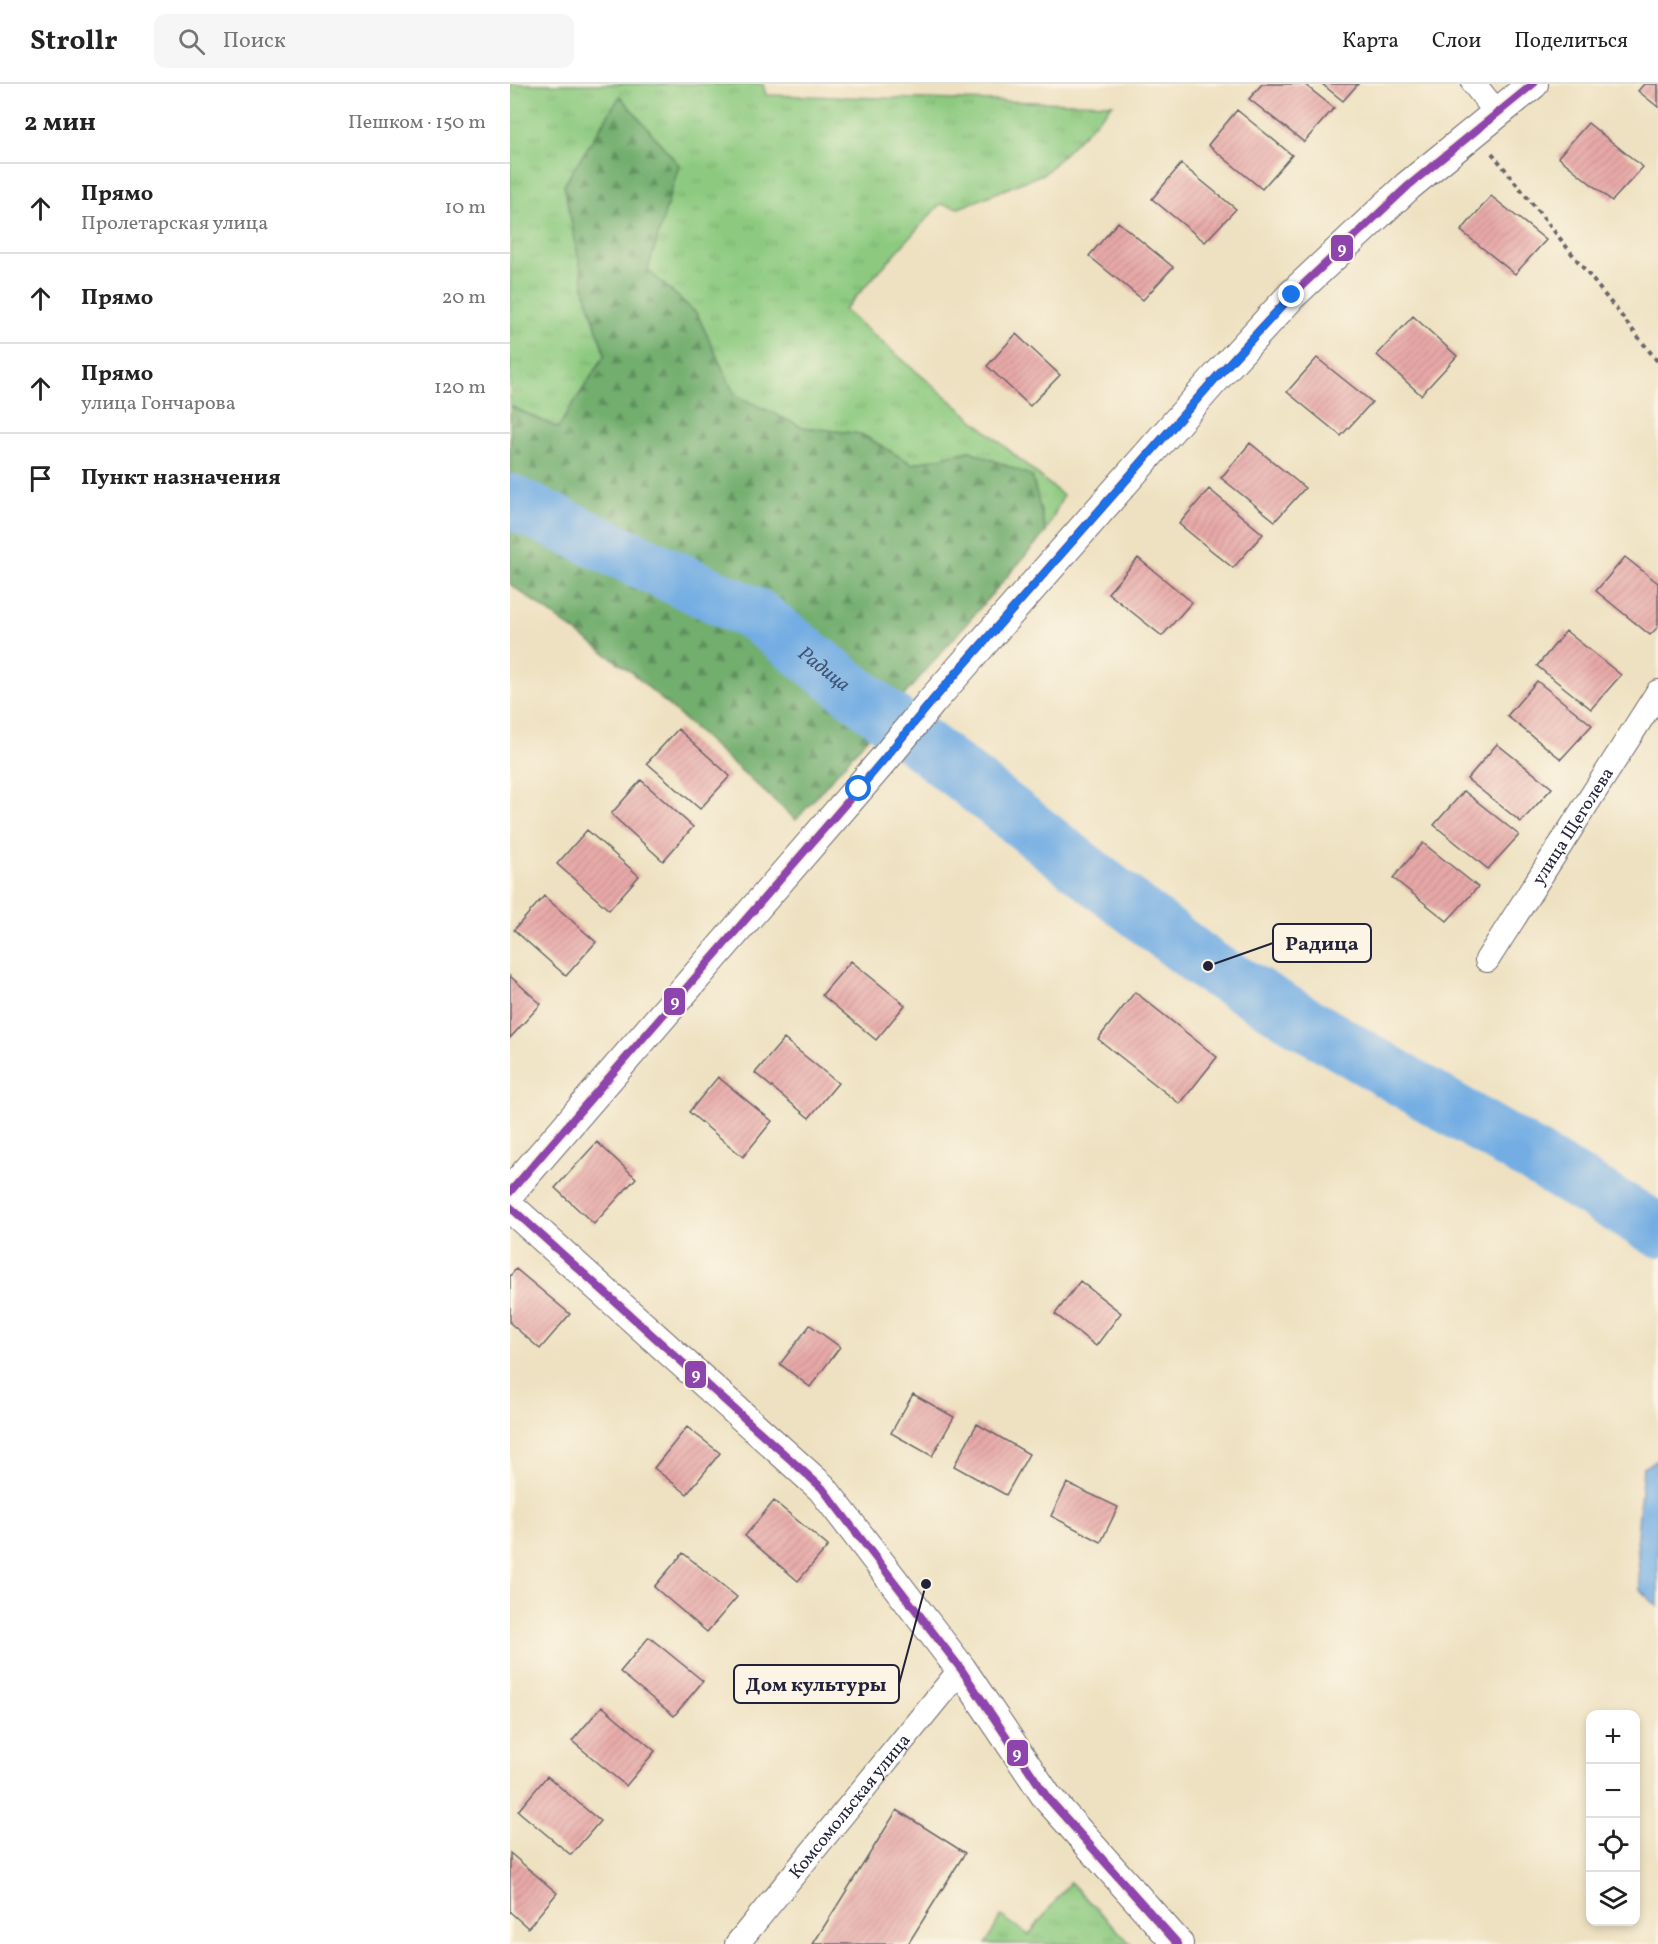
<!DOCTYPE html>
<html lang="ru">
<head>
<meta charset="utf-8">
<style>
  :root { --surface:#fff; --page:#f6f6f6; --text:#222; --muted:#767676; --line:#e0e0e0 }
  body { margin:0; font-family:Vollkorn,serif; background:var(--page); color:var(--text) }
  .controls { position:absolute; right:18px; bottom:18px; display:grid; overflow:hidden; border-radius:12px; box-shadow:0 3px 9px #0003 }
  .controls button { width:54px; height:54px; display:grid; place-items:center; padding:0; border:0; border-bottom:2px solid var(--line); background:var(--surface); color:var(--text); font:30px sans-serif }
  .stop { position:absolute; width:18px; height:18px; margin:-14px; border:4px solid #1a73e8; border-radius:50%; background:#fff }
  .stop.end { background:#1a73e8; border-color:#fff; box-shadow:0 2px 6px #0008 }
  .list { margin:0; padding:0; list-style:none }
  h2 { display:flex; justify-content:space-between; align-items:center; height:78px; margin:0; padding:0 24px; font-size:26px }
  h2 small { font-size:20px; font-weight:400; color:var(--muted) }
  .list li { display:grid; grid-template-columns:39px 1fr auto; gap:18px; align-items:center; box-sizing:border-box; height:90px; padding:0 24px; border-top:2px solid var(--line) }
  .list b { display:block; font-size:22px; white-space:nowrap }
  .list p { margin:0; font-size:20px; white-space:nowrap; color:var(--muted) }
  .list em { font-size:20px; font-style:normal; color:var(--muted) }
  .icon { flex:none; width:33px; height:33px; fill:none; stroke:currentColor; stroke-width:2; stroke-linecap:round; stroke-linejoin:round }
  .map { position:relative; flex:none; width:1148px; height:1860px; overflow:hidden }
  header { display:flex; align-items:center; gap:36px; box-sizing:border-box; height:84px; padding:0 30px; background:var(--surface); border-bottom:2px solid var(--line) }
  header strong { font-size:28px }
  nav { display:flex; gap:33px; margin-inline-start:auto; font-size:21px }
  .search { width:420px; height:54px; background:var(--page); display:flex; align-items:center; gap:15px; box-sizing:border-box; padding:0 21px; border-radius:12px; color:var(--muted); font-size:22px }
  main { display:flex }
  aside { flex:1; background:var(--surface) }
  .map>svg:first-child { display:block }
</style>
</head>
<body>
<header>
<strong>Strollr</strong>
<div class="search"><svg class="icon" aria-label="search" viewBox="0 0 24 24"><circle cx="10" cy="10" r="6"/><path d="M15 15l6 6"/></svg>Поиск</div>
<nav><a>Карта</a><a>Слои</a><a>Поделиться</a></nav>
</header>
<main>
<aside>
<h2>2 мин<small>Пешком · 150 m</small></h2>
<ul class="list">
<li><svg class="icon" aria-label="ahead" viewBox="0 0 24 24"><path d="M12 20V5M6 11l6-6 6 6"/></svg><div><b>Прямо</b><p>Пролетарская улица</p></div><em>10 m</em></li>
<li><svg class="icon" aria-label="ahead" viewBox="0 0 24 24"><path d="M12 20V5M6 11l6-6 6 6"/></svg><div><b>Прямо</b></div><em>20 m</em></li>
<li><svg class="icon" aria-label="ahead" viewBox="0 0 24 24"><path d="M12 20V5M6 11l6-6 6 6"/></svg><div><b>Прямо</b><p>улица Гончарова</p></div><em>120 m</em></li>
<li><svg class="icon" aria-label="arrive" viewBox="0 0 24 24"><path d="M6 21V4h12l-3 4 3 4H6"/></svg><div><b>Пункт назначения</b></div></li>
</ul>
</aside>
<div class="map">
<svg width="1148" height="1860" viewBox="0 0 1148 1860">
  <defs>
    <pattern id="grass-tufts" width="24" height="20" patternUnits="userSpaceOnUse" patternTransform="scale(1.5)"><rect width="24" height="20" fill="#8dca80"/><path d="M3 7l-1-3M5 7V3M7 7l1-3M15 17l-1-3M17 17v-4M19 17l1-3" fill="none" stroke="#79ad70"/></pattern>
    <pattern id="forest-firs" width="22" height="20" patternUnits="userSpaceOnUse" patternTransform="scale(1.5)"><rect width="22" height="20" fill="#72ae6e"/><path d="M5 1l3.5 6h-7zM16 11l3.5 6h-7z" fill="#5d8d5c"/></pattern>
    <pattern id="building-hatch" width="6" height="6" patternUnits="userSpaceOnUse" patternTransform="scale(1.5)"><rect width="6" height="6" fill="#e7a9a7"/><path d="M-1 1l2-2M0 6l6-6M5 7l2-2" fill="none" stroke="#c69191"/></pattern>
  </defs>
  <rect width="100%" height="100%" fill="#fcf5e5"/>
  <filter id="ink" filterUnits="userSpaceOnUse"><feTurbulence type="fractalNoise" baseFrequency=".0167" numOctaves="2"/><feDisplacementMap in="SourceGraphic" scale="12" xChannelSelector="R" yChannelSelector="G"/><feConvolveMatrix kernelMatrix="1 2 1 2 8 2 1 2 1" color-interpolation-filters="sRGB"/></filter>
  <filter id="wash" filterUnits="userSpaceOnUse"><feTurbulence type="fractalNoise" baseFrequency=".008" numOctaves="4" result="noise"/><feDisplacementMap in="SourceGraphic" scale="24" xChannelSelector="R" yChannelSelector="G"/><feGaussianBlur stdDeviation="1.35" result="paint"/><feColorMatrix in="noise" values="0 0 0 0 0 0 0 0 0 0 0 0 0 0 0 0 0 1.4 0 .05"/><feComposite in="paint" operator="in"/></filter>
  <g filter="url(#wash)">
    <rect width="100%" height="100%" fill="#eee1c1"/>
    <path fill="url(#grass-tufts)" stroke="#58765e" stroke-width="1.5" d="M0,0H253L256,11L603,20L535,89L449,124L430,120L334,226L553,412L536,448L522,392L460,367L402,380L351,350L292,343L224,311L187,230L137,186L169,81L75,207L95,271L48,344L0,322Z
      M560,1798L621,1860H476L491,1832L519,1851Z"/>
    <path fill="url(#forest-firs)" stroke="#4a6854" stroke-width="1.5" d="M110,12L169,81L138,186L187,230L225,311L292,343L351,350L402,380L460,367L522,392L536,448L286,736L121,588L0,500V322L48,344L95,271L75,207L54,101Z"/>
    <path fill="#73ade3" stroke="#4a688f" stroke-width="1.5" d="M1148,1375V1523L1130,1506L1127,1452L1133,1384Z"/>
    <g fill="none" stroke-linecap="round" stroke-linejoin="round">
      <path stroke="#73ade3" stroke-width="54" id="s1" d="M0,417L246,531L698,882L1148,1146"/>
    </g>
    <g id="blocks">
      <path fill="url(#building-hatch)" d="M752,0H794L824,24L794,58L739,15Z
        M812,0H848L833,17Z
        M1134,0H1148V23L1128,7Z
        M727,26L782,71L752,105L698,61Z
        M1078,39L1133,83L1102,117L1048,73Z
        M671,80L726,125L695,158L642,115Z
        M981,112L1036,156L1005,190L951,147Z
        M608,138L663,183L633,216L579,172Z
        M903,232L947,272L911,311L867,271Z
        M506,250L550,291L520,322L477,282Z
        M807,274L862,318L831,352L777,308Z
        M740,359L795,404L765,437L711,394Z
        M699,405L753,450L723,484L669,440Z
        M1115,473L1148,499V543L1140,551L1086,507Z
        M628,474L682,518L652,552L598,509Z
        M1056,547L1111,591L1081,625L1027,582Z
        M1027,597L1082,641L1051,675L997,632Z
        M168,645L220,692L190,725L137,679Z
        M987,660L1042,704L1011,738L957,695Z
        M131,696L183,743L153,777L101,730Z
        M954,707L1009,751L978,785L924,741Z
        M77,746L129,792L99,826L47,780Z
        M913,759L968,803L937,837L883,794Z
        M34,812L86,858L56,892L4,846Z
        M341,877L395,921L366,956L312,911Z
        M0,892L31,920L0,954Z
        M625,908L707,973L670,1020L588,955Z
        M274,955L328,999L299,1034L245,989Z
        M208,993L262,1037L233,1073L179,1028Z
        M87,1058L126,1094L84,1140L45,1104Z
        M6,1185L60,1230L30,1265L0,1239V1192Z
        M570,1197L611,1229L586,1262L545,1230Z
        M300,1241L330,1263L300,1303L270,1280Z
        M403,1310L444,1333L422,1372L381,1349Z
        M467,1340L519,1370L496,1411L444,1382Z
        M177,1343L210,1369L177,1410L144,1384Z
        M557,1399L608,1423L591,1458L541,1432Z
        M264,1417L318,1462L288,1497L235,1452Z
        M173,1469L227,1513L197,1548L144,1503Z
        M139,1553L193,1597L164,1632L110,1588Z
        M92,1622L145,1667L116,1702L62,1657Z
        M37,1692L90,1737L61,1771L8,1727Z
        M387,1726L455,1769L398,1860H303Z
        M0,1769L47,1809L18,1844L0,1828Z"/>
    </g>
  </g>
  <g filter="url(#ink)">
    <use href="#blocks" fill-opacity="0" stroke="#69656a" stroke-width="1.5"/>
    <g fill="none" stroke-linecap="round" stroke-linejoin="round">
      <g stroke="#69656a" stroke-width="26">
        <g id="minor">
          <path d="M964,0L987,29"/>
          <path id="s2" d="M977,876L1148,608"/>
          <path id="s3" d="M227,1860L451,1585"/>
        </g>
      </g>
      <g stroke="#69656a" stroke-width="32">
        <path id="tertiary" d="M0,1108L376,673L422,617L703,297L782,211L898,102L1023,0
          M0,1123L312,1404L451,1585L537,1713L668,1860"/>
      </g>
      <path stroke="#69656a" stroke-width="4" stroke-dasharray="4.5 4.5" stroke-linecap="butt" d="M982,69L1148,278"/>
      <use href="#minor" stroke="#fff" stroke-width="24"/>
      <use href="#tertiary" stroke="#fff" stroke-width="30"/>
      <g stroke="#fcf5e5" stroke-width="12">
        <path id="bus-1" d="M0,1108L376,673L422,617L703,297L782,211L898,102L1023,0
          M0,1123L312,1404L451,1585L537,1713L668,1860"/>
      </g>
      <use href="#bus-1" stroke="#8e44ad" stroke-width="8"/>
    </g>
  </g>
  <g fill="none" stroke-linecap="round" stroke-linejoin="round" filter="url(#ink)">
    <path stroke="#1a73e8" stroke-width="8" d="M349,705L422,617L703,297L782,211"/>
  </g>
  <g text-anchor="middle" stroke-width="5" stroke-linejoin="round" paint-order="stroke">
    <g font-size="18" fill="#22223b" stroke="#fcf5e5">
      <text dy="6" stroke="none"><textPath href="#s2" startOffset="159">улица Щеголева</textPath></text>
      <text dy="6" stroke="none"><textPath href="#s3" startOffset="178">Комсомольская улица</textPath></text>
    </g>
    <g font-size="20" font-style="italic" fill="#3e5376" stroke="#fcf5e5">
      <text dy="7" stroke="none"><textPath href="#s1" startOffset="358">Радица</textPath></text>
    </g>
  </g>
  <path fill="none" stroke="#22223b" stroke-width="2" d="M698 882L763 859M416 1500L389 1600"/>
  <g fill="#22223b" stroke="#fcf5e5" stroke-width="2">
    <circle cx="698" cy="882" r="6"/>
    <circle cx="416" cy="1500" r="6"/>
  </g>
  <g fill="#fcf5e5" stroke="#22223b" stroke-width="2">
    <rect x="763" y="840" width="98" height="38" rx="6"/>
    <rect x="224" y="1581" width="165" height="38" rx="6"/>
  </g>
  <g font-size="20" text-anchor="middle" font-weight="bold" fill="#22223b">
    <text x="812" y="866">Радица</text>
    <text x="306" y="1607">Дом культуры</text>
  </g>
  <g stroke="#fcf5e5" stroke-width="2">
    <rect x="820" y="150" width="24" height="28" rx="6" fill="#8e44ad"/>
    <rect x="153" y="903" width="23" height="29" rx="6" fill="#8e44ad"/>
    <rect x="174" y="1276" width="23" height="29" rx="6" fill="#8e44ad"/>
    <rect x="496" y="1655" width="23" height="28" rx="6" fill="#8e44ad"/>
  </g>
  <g font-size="16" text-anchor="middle" font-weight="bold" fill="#fff">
    <text x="832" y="170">9</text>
    <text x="165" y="923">9</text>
    <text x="186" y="1296">9</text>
    <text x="507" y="1675">9</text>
  </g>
</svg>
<div class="controls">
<button>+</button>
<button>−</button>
<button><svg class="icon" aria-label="locate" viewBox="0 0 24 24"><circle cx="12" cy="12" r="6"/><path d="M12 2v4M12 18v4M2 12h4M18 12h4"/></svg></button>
<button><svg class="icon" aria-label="layers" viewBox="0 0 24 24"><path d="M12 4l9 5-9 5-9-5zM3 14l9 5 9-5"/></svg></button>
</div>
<div class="stop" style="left:349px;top:705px"></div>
<div class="stop end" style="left:782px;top:211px"></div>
</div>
</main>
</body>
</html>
